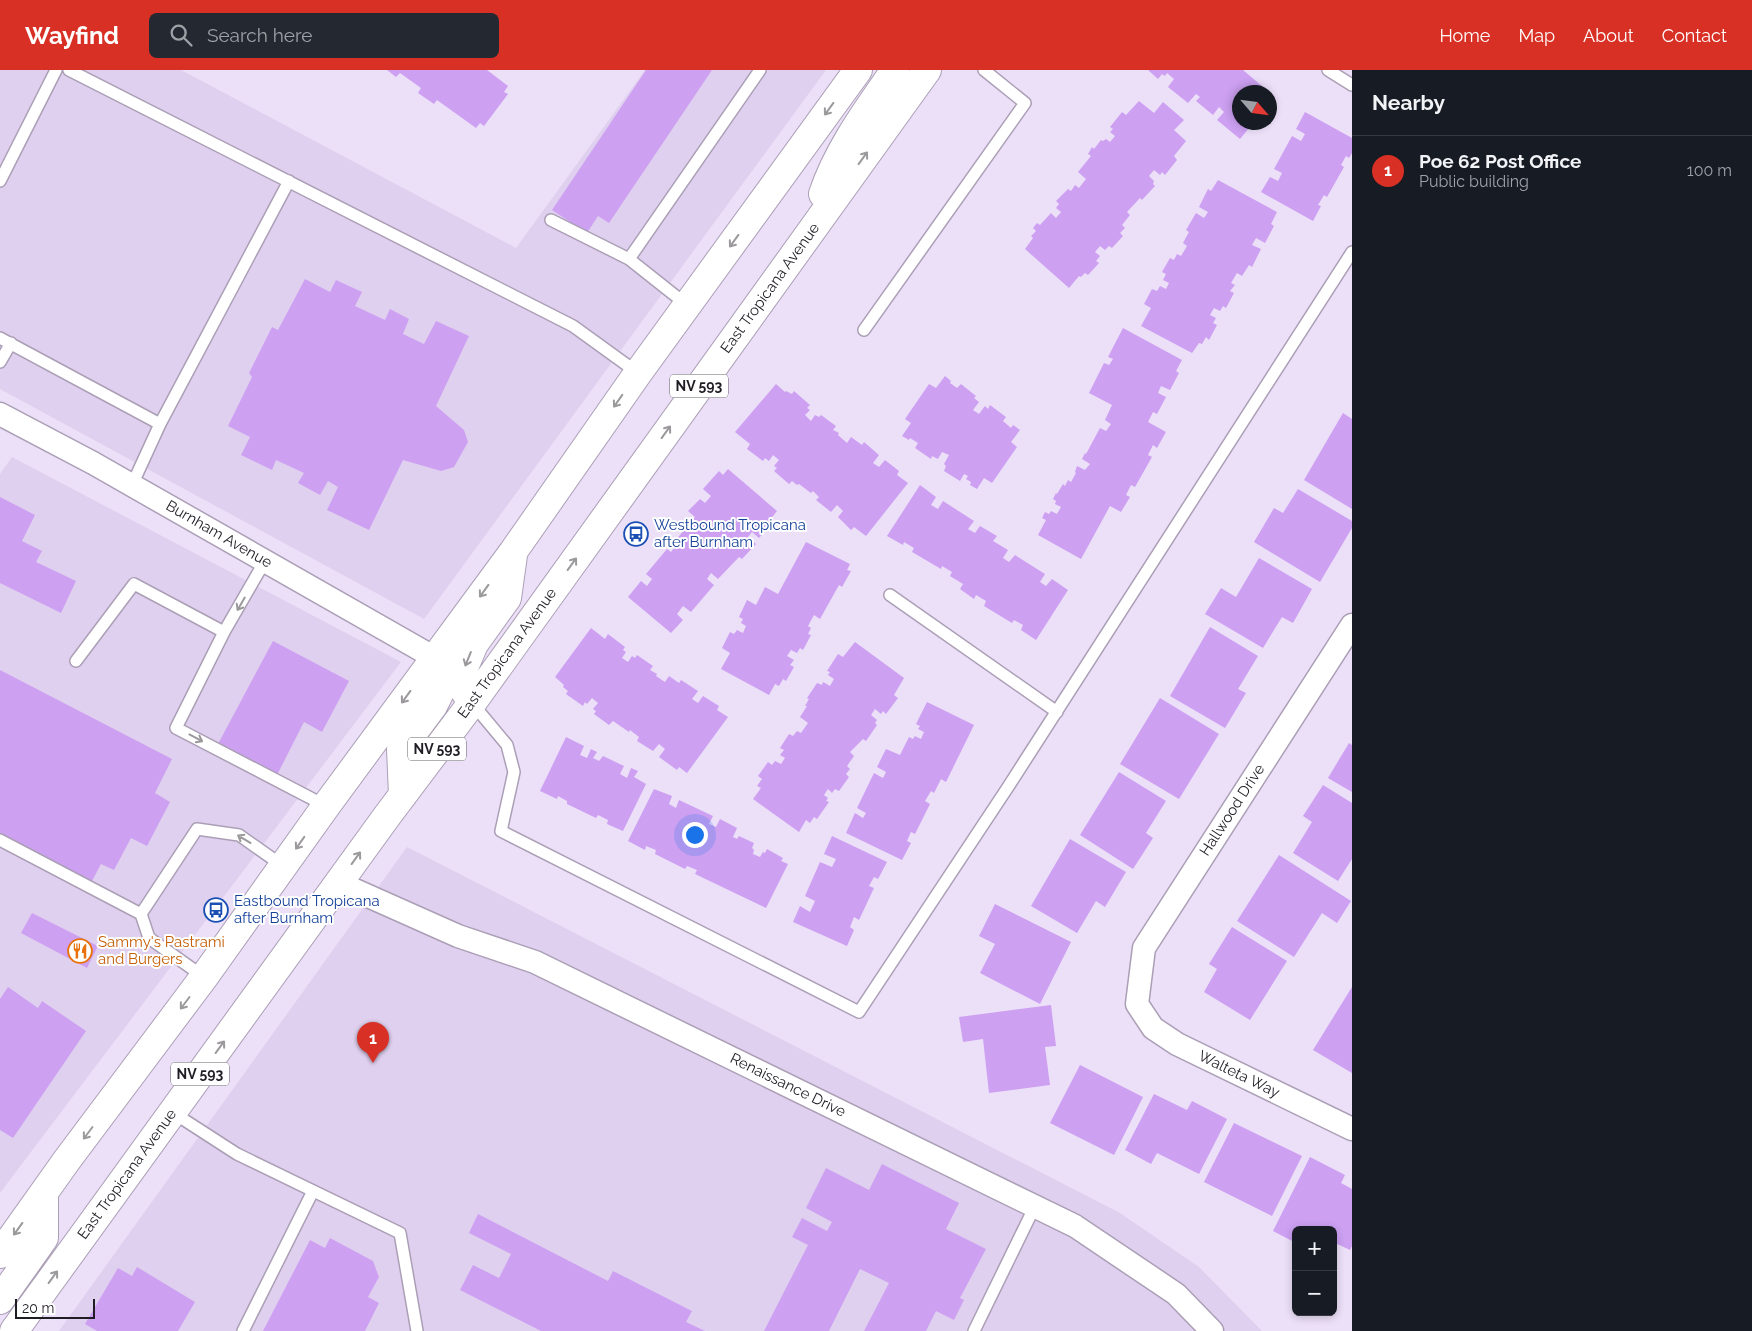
<!DOCTYPE html>
<html lang="en">
<head>
<meta charset="utf-8">
<style>
  :root { --surface:#171b24; --page:#242831; --text:#f1f3f6; --muted:#9ea1a6; --line:#363941; --accent:#d93025 }
  body { margin:0; font-family:Raleway,sans-serif; background:var(--page); color:var(--text) }
  .controls { position:absolute; right:15px; bottom:15px; display:grid; overflow:hidden; border-radius:8px; box-shadow:0 2px 8px #0003 }
  .controls button { width:45px; height:45px; display:grid; place-items:center; padding:0; border:0; border-bottom:1px solid var(--line); background:var(--surface); color:var(--text); font:25px sans-serif }
  .compass { position:absolute; left:1232px; top:15px; width:45px; height:45px; border-radius:50%; background:var(--surface); box-shadow:0 2px 8px #0003; rotate:118deg }
  .scale { position:absolute; left:15px; bottom:12px; width:80px; box-sizing:border-box; padding-left:5px; border:2px solid #201c24; border-top:0; font-size:14px; line-height:18px; white-space:nowrap; color:#201c24; -webkit-text-stroke:4px #fff; paint-order:stroke }
  .you { position:absolute; left:694px; top:764px; width:18px; height:18px; margin:-12px; border:4px solid #fff; border-radius:50%; background:#1a73e8; box-shadow:0 0 0 8px #1a73e833 }
  .badge { display:grid; place-items:center; width:32px; height:32px; border-radius:50%; background:var(--accent); color:#fff; font-size:16px; font-weight:700 }
  .pin { position:absolute; translate:-50% -41px; filter:drop-shadow(0 1px 2px #0008) }
  .pin::after { content:''; position:absolute; top:26px; width:18px; height:15px; background:inherit; clip-path:polygon(0 0,100% 0,50% 100%) }
  .list { margin:0; padding:0; list-style:none }
  h2 { display:flex; justify-content:space-between; align-items:center; height:65px; margin:0; padding:0 20px; font-size:21px }
  h2 small { font-size:16px; font-weight:400; color:var(--muted) }
  .list li { display:grid; grid-template-columns:32px 1fr auto; gap:15px; align-items:center; box-sizing:border-box; height:70px; padding:0 20px; border-top:1px solid var(--line) }
  .list b { display:block; font-size:19px; white-space:nowrap }
  .list p { margin:0; font-size:16px; white-space:nowrap; color:var(--muted) }
  .list em { font-size:16px; font-style:normal; color:var(--muted) }
  .icon { flex:none; width:28px; height:28px; fill:none; stroke:currentColor; stroke-width:2; stroke-linecap:round; stroke-linejoin:round }
  .map { position:relative; flex:none; width:1352px; height:1261px; overflow:hidden }
  header { display:flex; align-items:center; gap:30px; box-sizing:border-box; height:70px; padding:0 25px; background:var(--accent); color:#fff }
  header strong { font-size:24px }
  nav { display:flex; gap:28px; margin-inline-start:auto; font-size:18px }
  .search { width:350px; height:45px; background:var(--page); display:flex; align-items:center; gap:12px; box-sizing:border-box; padding:0 18px; border-radius:8px; color:var(--muted); font-size:19px }
  main { display:flex }
  aside { flex:1; background:var(--surface) }
  .map>svg:first-child { display:block }
</style>
</head>
<body>
<header>
<strong>Wayfind</strong>
<div class="search"><svg class="icon" aria-label="search" viewBox="0 0 24 24"><circle cx="10" cy="10" r="6"/><path d="M15 15l6 6"/></svg>Search here</div>
<nav><a>Home</a><a>Map</a><a>About</a><a>Contact</a></nav>
</header>
<main>
<div class="map">
<svg width="1352" height="1261" viewBox="0 0 1352 1261">
  <rect width="100%" height="100%" fill="#ecdff8"/>
  <path fill="#e0d0ef" d="M0,0H181L516,178L645,0H826L424,549L0,319Z
    M12,387L401,592L0,1123V404Z
    M407,777L1120,1143L1199,1197L1262,1261H59Z"/>
  <path fill="#cda0f2" d="M387,0H487L508,16L504,22L508,24L484,56L480,53L476,58L437,30L434,34L418,23L421,18L400,3L396,7Z
    M646,0H712L609,153L598,146L587,163L552,140Z
    M1148,0H1243L1275,27L1270,34V22H1240V52H1254L1240,69L1217,50L1224,42L1219,37L1213,45L1196,31L1200,27L1196,24L1188,33L1168,17L1174,9L1167,3L1165,6L1162,4L1158,9Z
    M1139,31L1154,43L1163,32L1184,50L1174,60L1186,71L1174,86L1177,90L1165,105L1162,102L1160,105L1154,100L1149,106L1154,111L1153,114L1155,116L1142,130L1140,128L1127,142L1130,145L1122,155L1125,158L1120,163L1123,166L1112,178L1109,176L1105,180L1100,176L1095,182L1100,186L1096,191L1099,193L1088,205L1085,203L1081,207L1079,206L1069,218L1025,179L1033,168L1031,166L1036,161L1033,158L1037,153L1040,155L1051,143L1056,148L1061,142L1056,138L1059,134L1056,131L1068,119L1071,121L1075,115L1079,118L1086,109L1078,102L1091,86L1088,84L1092,77L1094,79L1101,70L1103,71L1106,69L1110,72L1115,66L1110,62L1113,59L1110,57L1122,42L1126,45Z
    M1305,42L1352,68V83L1349,88L1346,86L1341,95L1344,97L1327,127L1324,125L1318,135L1321,136L1313,151L1261,122L1270,107L1278,111L1282,103L1274,99L1292,66L1301,71L1305,64L1296,59Z
    M1218,110L1277,142L1271,154L1274,156L1265,173L1256,168L1252,175L1261,179L1252,197L1249,195L1242,206L1237,203L1231,213L1235,215L1230,221L1234,223L1226,238L1223,236L1220,241L1214,238L1210,245L1216,248L1213,253L1217,255L1209,270L1206,267L1202,274L1199,273L1192,283L1141,256L1151,238L1144,234L1152,219L1157,221L1160,216L1166,219L1169,213L1163,210L1166,204L1162,202L1170,188L1174,190L1177,184L1181,186L1187,176L1183,173L1189,162L1186,160L1196,143L1204,148L1208,142L1199,137L1208,119L1211,121Z
    M305,209L330,222L336,210L362,222L355,236L385,250L390,239L409,249L403,264L424,274L436,251L469,266L436,336L464,360L468,372L454,397L441,401L403,390L369,460L327,440L338,417L328,411L320,425L298,413L304,403L276,390L272,400L241,385L250,367L228,356L252,307L249,303L272,257L278,260Z
    M1123,258L1182,290L1176,301L1179,303L1170,320L1161,316L1158,323L1166,327L1157,344L1153,342L1148,352L1166,362L1157,378L1153,375L1148,385L1152,387L1135,417L1131,415L1126,425L1130,427L1121,442L1110,436L1081,489L1038,465L1046,450L1042,448L1045,442L1049,444L1051,441L1057,444L1061,437L1055,434L1056,431L1053,429L1056,423L1057,424L1063,414L1065,416L1068,410L1071,412L1076,403L1075,402L1077,396L1085,400L1090,394L1082,389L1085,383L1086,384L1100,358L1106,361L1111,354L1105,350L1112,335L1089,323L1104,293L1109,295L1113,289L1108,287Z
    M945,306L951,311L950,313L957,318L961,314L976,326L974,328L979,332L973,340L979,344L985,336L988,339L990,335L1006,347L1003,351L1011,358L1013,355L1020,360L1011,372L1017,377L992,413L984,408L977,419L970,415L971,412L966,409L968,406L964,404L960,411L944,401L946,396L944,394L949,385L942,382L938,389L932,386L931,389L915,378L918,373L910,368L909,370L902,366L911,353L905,349L929,314L936,318Z
    M776,314L785,322L786,321L792,324L794,321L810,335L807,338L810,340L805,345L811,351L815,345L819,347L821,345L836,356L833,360L839,363L838,365L847,373L851,367L862,375L864,372L879,385L873,393L879,397L885,390L899,401L897,405L908,413L866,466L854,457L851,460L838,447L843,441L837,435L831,442L816,430L819,427L813,421L811,423L799,414L797,415L792,411L789,414L774,401L777,398L774,396L779,390L773,385L769,391L765,388L763,391L747,379L750,374L735,362Z
    M1343,343L1352,349V439L1304,410Z
    M728,399L777,441L769,451L772,453L759,468L752,462L748,467L756,474L742,489L739,487L718,509L711,503L707,509L714,515L691,542L683,536L677,544L683,550L671,563L628,527L641,511L647,516L652,509L646,504L667,479L671,482L678,473L675,471L695,447L688,441L700,429L705,433L711,426L703,419L719,401L723,405Z
    M920,415L936,427L931,435L938,439L943,431L974,451L968,459L975,463L980,456L997,466L993,471L1008,480L1003,488L1009,492L1015,485L1045,504L1040,512L1046,516L1052,509L1068,520L1036,570L1021,560L1023,555L1014,550L1012,553L984,536L986,531L976,525L974,529L960,519L963,514L950,506L952,502L942,496L941,499L912,482L914,478L904,472L903,475L887,466Z
    M1298,419L1352,451V458L1320,512L1254,472L1274,438L1283,443Z
    M0,427L35,445L22,471L42,481L36,492L76,511L61,543L0,513Z
    M806,472L850,494L847,500L851,501L842,517L839,515L820,549L814,545L808,556L811,558L808,564L811,565L803,580L800,578L797,583L791,580L787,586L794,590L790,595L794,597L786,611L783,609L779,616L775,614L769,625L721,599L730,583L722,578L730,562L734,564L737,560L743,563L746,556L741,553L743,549L739,547L747,530L756,535L765,517L778,524Z
    M1259,488L1312,519L1293,553L1282,547L1263,578L1205,544L1221,518L1236,527Z
    M1210,557L1258,586L1238,619L1246,623L1225,658L1170,626Z
    M591,558L605,569L608,564L625,577L623,580L626,582L622,588L628,592L632,586L635,588L637,585L653,596L650,600L657,604L656,606L665,612L669,606L679,613L681,610L698,621L692,629L698,633L703,626L719,636L717,640L728,647L687,703L679,697L677,700L659,687L665,679L659,674L653,681L637,671L639,667L630,660L629,662L613,651L609,655L594,644L596,641L593,639L598,633L592,628L587,634L585,632L583,636L566,624L568,621L563,617L564,615L555,607Z
    M273,571L349,611L322,662L304,652L277,705L218,674Z
    M855,572L904,608L894,625L898,628L886,644L883,641L881,644L875,639L871,645L877,650L875,653L877,655L866,671L863,669L850,682L854,686L847,696L850,699L846,704L849,707L839,721L835,719L832,723L828,719L824,725L828,728L826,731L829,732L817,749L814,747L810,753L806,750L799,762L753,729L761,718L757,716L762,709L758,706L768,692L772,695L775,691L781,694L785,688L780,685L784,680L780,678L789,664L793,666L797,661L801,663L808,653L800,647L807,636H805L809,629L807,628L817,613L822,615L823,612L830,616L834,609L828,605L830,602L827,601L838,584L843,587Z
    M0,600L172,689L155,723L170,732L147,776L131,768L114,800L101,794L90,815L0,769Z
    M1160,628L1219,664L1179,729L1120,694Z
    M927,632L974,655L946,712L941,709L934,723L931,721L925,731L930,734L915,764L911,762L907,771L911,773L902,790L846,763L855,743L863,748L866,743L857,738L874,703L883,708L886,702L877,697L886,679L900,685L909,667L913,669L915,666L921,669L924,662L918,659L920,656L916,654Z
    M566,667L584,676L580,685L587,688L591,679L597,682L593,688L599,691L603,686L624,696L620,704L627,708L631,698L638,701L634,707L646,714L623,761L607,754L608,750L598,745L596,748L567,734V731L558,726L557,729L540,721Z
    M1349,673L1352,675V722L1328,708Z
    M1119,702L1166,731L1146,763L1153,768L1133,799L1080,765Z
    M1323,715L1352,733V789L1338,811L1293,783L1312,752L1303,746Z
    M654,719L672,726L669,734L676,738L679,730L713,746L709,754L716,757L720,749L737,758L733,767L737,769L739,766L754,773L752,778L754,780L753,784L760,787L763,782L765,783L767,779L783,788L781,791L788,794L766,838L695,804L697,800L687,796L685,799L655,784L656,780L646,776L645,780L628,771Z
    M832,766L887,792L878,809L874,807L869,816L874,818L859,850L854,847L850,857L854,860L847,876L793,852L800,836L810,842L815,831L805,826L820,792L832,797L836,789L824,784Z
    M1070,769L1126,802L1105,837L1096,831L1077,863L1031,836Z
    M1279,785L1351,831L1337,853L1322,843L1294,887L1237,851Z
    M995,834L1071,872L1040,934L980,903L995,874L979,866Z
    M32,843L98,876L87,898L21,863Z
    M1232,857L1287,891L1250,950L1204,922L1217,899L1209,894Z
    M8,917L38,938L42,931L86,961L13,1068L0,1060V929Z
    M1352,917V1003L1313,980Z
    M1051,935L1056,976L1045,977L1050,1015L989,1023L983,969L963,972L959,947Z
    M1080,995L1143,1027L1114,1085L1050,1053Z
    M1154,1024L1187,1040L1192,1031L1227,1049L1199,1104L1157,1083L1151,1094L1125,1080Z
    M1234,1053L1302,1086L1272,1146L1204,1112Z
    M1310,1087L1345,1105L1341,1113L1352,1119V1176L1350,1180L1333,1172V1160H1296V1173L1273,1161Z
    M882,1094L959,1133L946,1159L986,1179L960,1228L964,1230L954,1250L936,1241L926,1261H864L889,1213L860,1199L829,1261H764L808,1175L792,1167L802,1148L827,1161L832,1152L806,1138L826,1098L869,1120Z
    M478,1144L608,1211L613,1201L692,1241L686,1252L705,1261H541L460,1220L473,1195L499,1208L511,1184L469,1163Z
    M330,1168L373,1191L379,1207L368,1227L379,1233L365,1261H263L310,1170L325,1178Z
    M137,1197L195,1232L178,1261H97L85,1254L118,1198L132,1206Z"/>
  <g fill="none" stroke-linecap="round" stroke-linejoin="round">
    <g stroke="#ab9fb6" stroke-width="14">
      <path id="service" d="M69,0L573,256L638,303
        M1328,0L1352,15
        M0,111L56,0
        M551,150L629,189
        M687,235L629,189L760,0
        M864,260L1025,33L984,0
        M0,268L160,354
        M0,292L11,273
        M132,415L160,354L289,111
        M265,491L224,562L176,658L326,736
        M890,525L1057,642
        M76,591L134,514L224,562
        M472,633L507,675L514,702L501,761L859,942L1008,717L1352,182
        M0,770L141,844
        M204,907L149,868L141,844L197,759L239,765L283,796
        M172,1042L237,1084L400,1163L417,1261
        M243,1261L313,1121
        M974,1261L1035,1136"/>
    </g>
    <g stroke="#ab9fb6" stroke-width="25">
      <path id="minor" d="M0,344L93,393L435,588
        M1352,555L1144,878L1137,934L1153,958L1177,974L1352,1059
        M339,813L458,866L535,892L1075,1156L1176,1224L1212,1261"/>
    </g>
    <g stroke="#ab9fb6" stroke-width="30">
      <path id="primary" d="M823,124C838,79 868,39 895,0
        M472,633L464,620L463,600L474,574L507,528L513,485
        M403,725L401,679L433,636L444,614V598L435,588
        M0,1184L67,1090L204,907L326,736L513,482L638,303L858,0
        M0,1230L44,1168V1123
        M14,1261L387,746L472,633L927,0"/>
    </g>
    <use href="#service" stroke="#fff" stroke-width="11"/>
    <use href="#minor" stroke="#fff" stroke-width="22"/>
    <use href="#primary" stroke="#fff" stroke-width="28"/>
  </g>
  <defs><path id="oneway-shaft" d="M-6 0H5M1.5-3L5.5 0L1.5 3" fill="none" stroke-width="1.6" stroke-linecap="round" stroke-linejoin="round" transform="scale(1.25)"/></defs>
  <g stroke="#9b999c">
    <use href="#oneway-shaft" transform="translate(829 39) rotate(126)"/>
    <use href="#oneway-shaft" transform="translate(863 88) rotate(-54)"/>
    <use href="#oneway-shaft" transform="translate(734 171) rotate(126)"/>
    <use href="#oneway-shaft" transform="translate(618 331) rotate(125)"/>
    <use href="#oneway-shaft" transform="translate(666 362) rotate(-54)"/>
    <use href="#oneway-shaft" transform="translate(572 494) rotate(-54)"/>
    <use href="#oneway-shaft" transform="translate(484 521) rotate(126)"/>
    <use href="#oneway-shaft" transform="translate(241 534) rotate(120)"/>
    <use href="#oneway-shaft" transform="translate(468 589) rotate(112)"/>
    <use href="#oneway-shaft" transform="translate(406 627) rotate(126)"/>
    <use href="#oneway-shaft" transform="translate(196 668) rotate(28)"/>
    <use href="#oneway-shaft" transform="translate(244 769) rotate(-149)"/>
    <use href="#oneway-shaft" transform="translate(300 773) rotate(125)"/>
    <use href="#oneway-shaft" transform="translate(356 788) rotate(-54)"/>
    <use href="#oneway-shaft" transform="translate(185 933) rotate(127)"/>
    <use href="#oneway-shaft" transform="translate(220 977) rotate(-54)"/>
    <use href="#oneway-shaft" transform="translate(88 1063) rotate(127)"/>
    <use href="#oneway-shaft" transform="translate(18 1159) rotate(126)"/>
    <use href="#oneway-shaft" transform="translate(53 1207) rotate(-54)"/>
  </g>
  <defs>
    <g id="bus-ring" transform="scale(1.25)"><circle r="9.5" fill="#fff" stroke="#1a4fb4" stroke-width="1.5"/><path d="M-5-6H5V4H4V6H2V4H-2V6H-4V4H-5ZM-3.5-4V0h7V-4ZM-3.5 1.2v1.5H-2V1.2ZM2 1.2v1.5H3.5V1.2Z" fill="#1a4fb4"/></g>
    <g id="restaurant-ring" transform="scale(1.25)"><circle r="9.5" fill="#fff" stroke="#e8710a" stroke-width="1.5"/><path d="M-5-6h1v4h1v-4h1v4h1v-4h1v5L-1.5 .5V6h-2V.5L-5-1ZM5-6V6H3V1.5H1.5Q1.5-4 5-6Z" fill="#e8710a"/></g>
  </defs>
  <g fill-rule="evenodd">
    <use href="#bus-ring" x="636" y="464"/>
    <use href="#bus-ring" x="216" y="840"/>
    <use href="#restaurant-ring" x="80" y="881"/>
  </g>
  <g text-anchor="middle" stroke-width="4" stroke-linejoin="round" paint-order="stroke">
    <g fill="#fff" stroke="#636066" stroke-width="1">
      <rect x="670" y="304.5" width="58" height="23" rx="4"/>
      <rect x="408" y="667.5" width="58" height="23" rx="4"/>
      <rect x="171" y="992.5" width="58" height="23" rx="4"/>
    </g>
    <g font-size="14" font-weight="bold" fill="#201c24">
      <text x="699" y="321">NV 593</text>
      <text x="437" y="684">NV 593</text>
      <text x="200" y="1009">NV 593</text>
    </g>
    <g font-size="15" fill="#201c24" stroke="#fff">
      <text transform="translate(770 218) rotate(-54)" y="5">East Tropicana Avenue</text>
      <text transform="translate(219 464) rotate(30)" y="5">Burnham Avenue</text>
      <text transform="translate(507 583) rotate(-54)" y="5">East Tropicana Avenue</text>
      <text transform="translate(1232 740) rotate(-57)" y="5">Hallwood Drive</text>
      <text transform="translate(1239 1004) rotate(26)" y="5">Walteta Way</text>
      <text transform="translate(788 1015) rotate(26)" y="5">Renaissance Drive</text>
      <text transform="translate(127 1104) rotate(-54)" y="5">East Tropicana Avenue</text>
    </g>
    <g font-size="15" fill="#164399" stroke="#fff" text-anchor="start">
      <text x="654" y="460">Westbound Tropicana<tspan x="654" dy="17">after Burnham</tspan></text>
      <text x="234" y="836">Eastbound Tropicana<tspan x="234" dy="17">after Burnham</tspan></text>
    </g>
    <g font-size="15" fill="#c56008" stroke="#fff" text-anchor="start">
      <text x="98" y="877">Sammy's Pastrami<tspan x="98" dy="17">and Burgers</tspan></text>
    </g>
  </g>
</svg>
<div class="controls">
<button>+</button>
<button>−</button>
</div>
<svg class="compass" viewBox="-18 -18 36 36"><path d="M0-13l5 13h-10z" fill="#e53935"/><path d="M0 13l5-13h-10z" fill="#9ea1a6"/></svg>
<div class="scale">20 m</div>
<div class="you"></div>
<div class="pin badge" style="left:373px;top:993px">1</div>
</div>
<aside>
<h2>Nearby<small></small></h2>
<ul class="list">
<li><span class="badge">1</span><div><b>Poe 62 Post Office</b><p>Public building</p></div><em>100 m</em></li>
</ul>
</aside>
</main>
</body>
</html>
